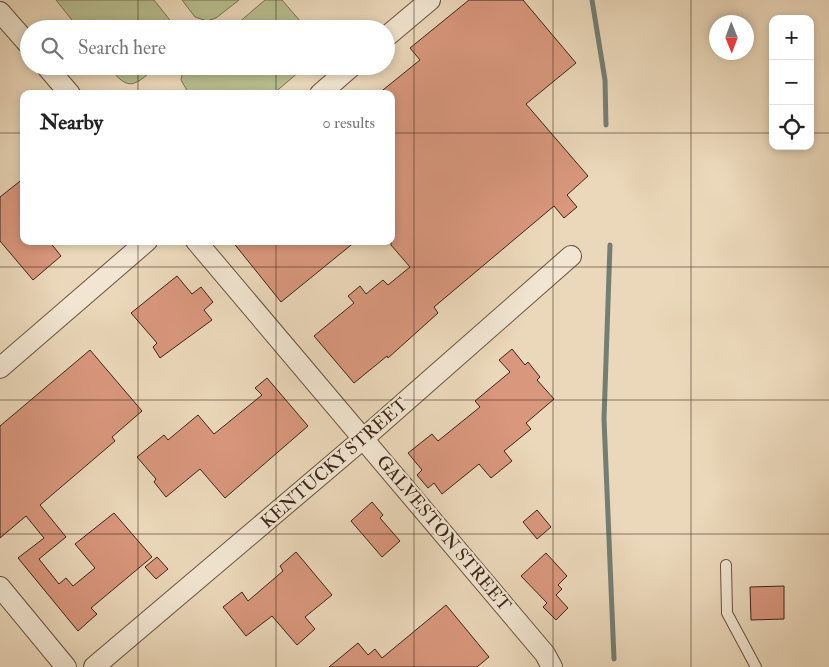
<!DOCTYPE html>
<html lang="en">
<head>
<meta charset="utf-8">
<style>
  :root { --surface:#fff; --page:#f2f2f2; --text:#222; --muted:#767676; --line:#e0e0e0 }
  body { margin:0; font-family:"IM FELL Double Pica",serif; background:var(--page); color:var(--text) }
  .controls { position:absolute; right:15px; top:15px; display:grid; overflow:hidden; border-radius:10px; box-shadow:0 2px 8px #0003 }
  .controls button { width:45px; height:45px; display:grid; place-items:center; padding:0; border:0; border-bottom:1px solid var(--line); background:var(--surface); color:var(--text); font:25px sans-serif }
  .compass { position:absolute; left:709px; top:15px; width:45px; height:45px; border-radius:50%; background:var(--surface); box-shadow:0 2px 8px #0003; rotate:179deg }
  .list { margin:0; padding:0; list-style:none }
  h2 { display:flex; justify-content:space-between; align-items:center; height:65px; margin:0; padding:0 20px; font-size:21px }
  h2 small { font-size:16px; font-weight:400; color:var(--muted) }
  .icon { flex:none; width:28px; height:28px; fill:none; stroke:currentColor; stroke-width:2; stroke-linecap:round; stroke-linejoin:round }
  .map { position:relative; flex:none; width:829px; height:667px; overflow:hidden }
  .search { position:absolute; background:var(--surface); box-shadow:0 2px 8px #0003; left:20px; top:20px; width:375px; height:55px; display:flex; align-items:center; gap:12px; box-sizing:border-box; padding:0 18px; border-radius:28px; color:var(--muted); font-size:19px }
  .panel { position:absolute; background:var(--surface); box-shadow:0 2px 8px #0003; left:20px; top:90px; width:375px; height:155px; border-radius:10px }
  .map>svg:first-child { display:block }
</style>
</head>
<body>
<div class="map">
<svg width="829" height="667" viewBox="0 0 829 667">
  <rect width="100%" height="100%" fill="#ebd8ba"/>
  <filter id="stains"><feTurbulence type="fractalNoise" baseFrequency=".004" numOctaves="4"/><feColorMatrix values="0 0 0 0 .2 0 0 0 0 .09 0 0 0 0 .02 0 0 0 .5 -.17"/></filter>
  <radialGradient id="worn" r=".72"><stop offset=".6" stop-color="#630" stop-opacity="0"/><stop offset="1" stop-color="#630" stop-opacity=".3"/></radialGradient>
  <path fill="#b8be8f" stroke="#7a7254" d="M56,0H154L177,29H79Z
    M182,0H239L216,18L207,21L195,17Z
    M265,0H282L307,29H231Z
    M108,66H158C134,85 130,94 108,66Z
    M187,66H306L273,94H189L181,80L183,71Z"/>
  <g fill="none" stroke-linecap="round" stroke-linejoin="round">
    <path stroke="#737e75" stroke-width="5" d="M592,0L605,80L606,125
      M610,245L604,419L614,659"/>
  </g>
  <path fill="#d9977d" stroke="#3c2518" d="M469,0H523L576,63L526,104L588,176L567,195L577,207L564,218L554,206L434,307L438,313L388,358L387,356L354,383L314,336L354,303L348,296L360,286L366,294L383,280L388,285L410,267L391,245V94H378L420,60L410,48Z
    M24,178V241H49L61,256L33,280L0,241V197Z
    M232,241H356L281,302Z
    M177,276L192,294L201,287L213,302L204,310L212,320L160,358L153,347L157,343L131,313Z
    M512,349L525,365L528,362L540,377L537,380L554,399L526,423L531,429L504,451L512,461L491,478L479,464L442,494L434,483L428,488L417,475L422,470L408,453L432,434L438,441L480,407L475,401L510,372L499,360Z
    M90,350L142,411L112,437L115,441L40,505L66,537L39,559L59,584L66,578L73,586L95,568L75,544L114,513L152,557L91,608L97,614L78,631L18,558L44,538L26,516L0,538V426Z
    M267,378L308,426L225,498L200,469L166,497L154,482L156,479L137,457L164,435L168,440L198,415L214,434L262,395L255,388Z
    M372,502L383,515L380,518L400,541L382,557L351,521Z
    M537,510L551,527L537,539L523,522Z
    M296,552L332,595L305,617L315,629L297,645L272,616L246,636L223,607L242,592L248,601L283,571L280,566Z
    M546,553L567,576L558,585L562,589L556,595L568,608L556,620L543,607L547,603L521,576Z
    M157,557L168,569L156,579L145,567Z
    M784,586V619L751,620L750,587Z
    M446,605L489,657L477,667H329L358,643L368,655L375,649L382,658Z"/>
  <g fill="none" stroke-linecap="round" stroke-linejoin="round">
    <g stroke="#685240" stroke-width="12">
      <path id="lane" d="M726,565L727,613L756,667"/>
    </g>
    <g stroke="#685240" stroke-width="22">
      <path id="street" d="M0,12L29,45
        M386,37L430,0
        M46,66L70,94
        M320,94L352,66
        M196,241L545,654L552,667
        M0,368L147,241
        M0,587L66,667
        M94,667L364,438L571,256"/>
    </g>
    <use href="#lane" stroke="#f2e6d2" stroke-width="10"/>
    <use href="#street" stroke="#f2e6d2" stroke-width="20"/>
  </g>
  <path fill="none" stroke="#3c2518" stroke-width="1" stroke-opacity="0.55" d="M138,0V29M276,0V29M414,0V667M553,0V667M691,0V667M138,66V94M276,66V94M0,133H24M391,133H773M810,133H829M138,241V667M276,241V667M0,267H829M0,400H829M0,534H829"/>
  <g text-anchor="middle" stroke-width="4.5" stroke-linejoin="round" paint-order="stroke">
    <g font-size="18" fill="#3c2518" stroke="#f2e6d2">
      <text transform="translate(334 463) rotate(-41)" y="6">KENTUCKY STREET</text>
      <text transform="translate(444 533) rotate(50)" y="6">GALVESTON STREET</text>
    </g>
  </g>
  <rect width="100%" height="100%" filter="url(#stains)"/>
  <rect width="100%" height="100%" fill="url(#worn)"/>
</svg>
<div class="controls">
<button>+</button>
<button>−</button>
<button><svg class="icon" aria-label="locate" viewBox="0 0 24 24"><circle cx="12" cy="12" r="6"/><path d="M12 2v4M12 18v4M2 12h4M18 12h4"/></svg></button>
</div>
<svg class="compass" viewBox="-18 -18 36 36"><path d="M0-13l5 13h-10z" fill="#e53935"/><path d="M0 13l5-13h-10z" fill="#767676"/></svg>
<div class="search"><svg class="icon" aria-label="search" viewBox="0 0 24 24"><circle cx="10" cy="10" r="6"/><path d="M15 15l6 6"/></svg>Search here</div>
<section class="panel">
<h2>Nearby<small>0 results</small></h2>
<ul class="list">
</ul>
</section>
</div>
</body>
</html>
